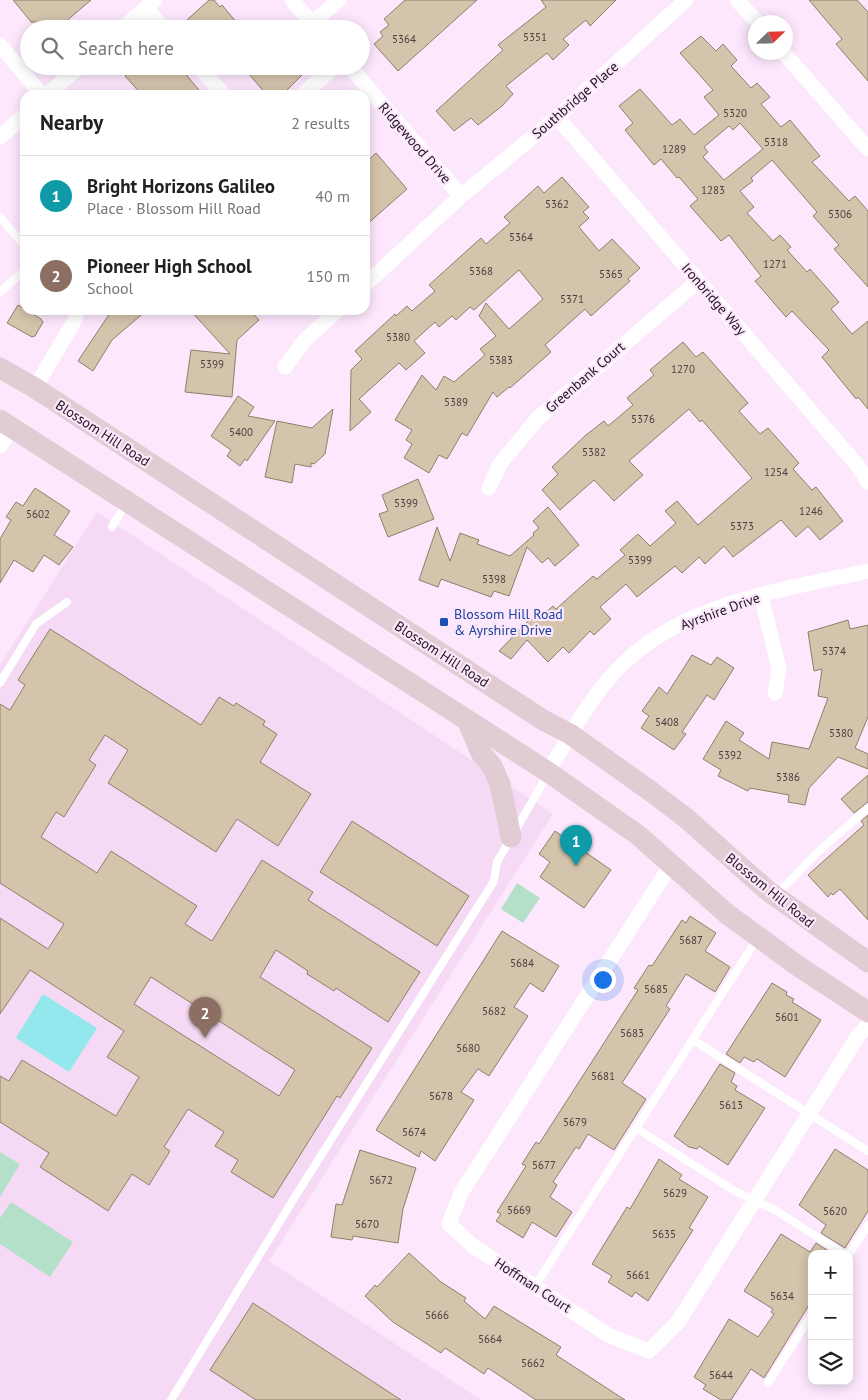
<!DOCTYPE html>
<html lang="en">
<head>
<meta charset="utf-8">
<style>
  :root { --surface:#fff; --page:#f6f6f6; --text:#202124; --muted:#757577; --line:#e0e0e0; --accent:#0f766e }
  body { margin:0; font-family:"PT Sans",sans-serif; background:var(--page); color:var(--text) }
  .controls { position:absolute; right:15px; bottom:15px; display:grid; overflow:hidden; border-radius:10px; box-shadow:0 2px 12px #0003 }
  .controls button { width:45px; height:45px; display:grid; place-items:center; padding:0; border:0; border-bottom:1px solid var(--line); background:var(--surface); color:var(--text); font:25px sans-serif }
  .compass { position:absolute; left:748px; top:15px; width:45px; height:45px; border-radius:50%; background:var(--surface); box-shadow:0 2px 12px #0003; rotate:67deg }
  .you { position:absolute; left:602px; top:979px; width:18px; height:18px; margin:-12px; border:4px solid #fff; border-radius:50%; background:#1a73e8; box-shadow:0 0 0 8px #1a73e833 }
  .badge { display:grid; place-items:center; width:32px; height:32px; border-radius:50%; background:var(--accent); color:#fff; font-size:16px; font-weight:700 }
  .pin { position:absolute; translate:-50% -41px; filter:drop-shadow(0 1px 2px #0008) }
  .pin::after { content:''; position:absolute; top:26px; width:18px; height:15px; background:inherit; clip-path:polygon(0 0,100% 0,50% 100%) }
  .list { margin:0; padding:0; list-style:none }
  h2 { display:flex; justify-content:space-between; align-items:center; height:65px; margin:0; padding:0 20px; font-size:21px }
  h2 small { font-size:16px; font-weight:400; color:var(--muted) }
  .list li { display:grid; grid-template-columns:32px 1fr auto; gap:15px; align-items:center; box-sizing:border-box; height:80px; padding:0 20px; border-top:1px solid var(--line) }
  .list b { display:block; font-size:19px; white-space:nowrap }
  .list p { margin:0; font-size:16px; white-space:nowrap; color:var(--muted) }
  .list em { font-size:16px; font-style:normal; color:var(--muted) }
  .icon { flex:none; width:28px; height:28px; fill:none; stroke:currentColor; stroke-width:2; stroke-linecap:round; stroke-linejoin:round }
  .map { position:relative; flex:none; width:868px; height:1400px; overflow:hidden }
  .search { position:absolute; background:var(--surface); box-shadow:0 2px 12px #0003; left:20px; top:20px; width:350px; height:55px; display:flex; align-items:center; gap:12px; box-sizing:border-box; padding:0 18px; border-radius:28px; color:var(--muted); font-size:19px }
  .panel { position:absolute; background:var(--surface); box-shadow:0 2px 12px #0003; left:20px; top:90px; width:350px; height:225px; border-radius:15px }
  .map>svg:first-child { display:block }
</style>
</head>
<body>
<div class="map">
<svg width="868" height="1400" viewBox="0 0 868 1400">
  <rect width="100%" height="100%" fill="#fde7fd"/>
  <path fill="#f5d9f5" d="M97,512L553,814L269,1261L481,1400H0V665Z"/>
  <path fill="#b4e0ca" d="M517,883L540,898L523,923L501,909Z
    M0,1152L20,1164L0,1197Z
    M11,1202L73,1242L50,1277L0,1244V1218Z"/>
  <path fill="#92e8ec" d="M43,994L97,1028L69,1072L16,1038Z"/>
  <path fill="#d5c4ac" stroke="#8f7f68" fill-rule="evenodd" d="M13,0H91L57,29H41L34,21L32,23Z
    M209,0H214L220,7L222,5L242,29H195L187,20Z
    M405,0H477L398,71L374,44L383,36L380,32L389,25L384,19Z
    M541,0H616L590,26L586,20L563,39L569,45L553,60L547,53L506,86L513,94L502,106L478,125L471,118L454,131L436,111L503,50L498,45L546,7Z
    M809,0H857L868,12V81L836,44L842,39Z
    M701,36L716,51L723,44L737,60L731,66L751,88L757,83L770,97L761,104L781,127L790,120L820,156L812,162L849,201L855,196L868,211V287L834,249L839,245L813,216L817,212L772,160L751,178L753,181L740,191L754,207L747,213L773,241L780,235L791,247L787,250L807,272L810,269L839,302L831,309L852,334L868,321V409L858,397L856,399L822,357L829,350L792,311L786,317L755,281L761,276L729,235L721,241L690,206L698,199L679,177L677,178L661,159L654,165L625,130L633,123L619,106L640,89L672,125L680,119L694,135L719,115L704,97L713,90L680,53ZM740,123L763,149L724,180L703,157L708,152L704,147L729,126L733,130Z
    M136,66H179L203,95H142L125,76Z
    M242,66H294L302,75L282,95H267Z
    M376,153L407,189L365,226V163Z
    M562,177L589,207L583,212L589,218L579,227L599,251L612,239L640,268L628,279L630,281L591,316L585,309L545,345L551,352L510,388L509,387L497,397L493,392L467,436L462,433L447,459L439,455L429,473L404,458L412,444L406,440L412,430L395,420L422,375L436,390L444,376L454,382L485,355L480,349L496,336L479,316L486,303L509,329L543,299L519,270L474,310L470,307L456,320L452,316L439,327L435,322L414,341L425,353L406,370L399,363L359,399L371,412L350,431L351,370L362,359L355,351L395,314L396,316L407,306L412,311L435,291L429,285L481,238L486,244L510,223L504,217L538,186L544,193Z
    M18,305L41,319L43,322L35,336L32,337L7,323Z
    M112,310H147L112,340L93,371L78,361Z
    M190,310H250L259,320L237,340L232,397L185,392L191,350L230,354Z
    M683,342L696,357L703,352L748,403L739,411L760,434L768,428L799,463L793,469L812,490L816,487L843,521L820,540L808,526L796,537L781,520L733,557L724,546L705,564L699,557L682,573L675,566L637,597L626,584L600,607L611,619L594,635L590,631L569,653L563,647L548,662L527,640L511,659L499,651L530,619L537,620L553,606L556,609L593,576L597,579L625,555L620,550L638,534L650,546L676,523L665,511L677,501L698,525L752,478L702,420L700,422L689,409L629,461L643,475L614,501L594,480L560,510L542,490L558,474L552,467L586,435L604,421L608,426L633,405L627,398L654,375L650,370Z
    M238,396L254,407L248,416L275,421L247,461L245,459L240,466L227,456L231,450L211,436Z
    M333,409L325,454L314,464L311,463V467L295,464L292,483L265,477L277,421L312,428Z
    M418,479L434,519L388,537L379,514L388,511L382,495Z
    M35,488L70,511L54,535L73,547L59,565L44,555L33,572L14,560L0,583V539L11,520L6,517L16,502L23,506Z
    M548,507L579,545L555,566L548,558L542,563L527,547L509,596L494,591L491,597L441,579L438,587L419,580L437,527L450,561L460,533L479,540L477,544L510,556L534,535L533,533L539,528L533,521Z
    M848,620L850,629L868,625V717L855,748L868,754V769L838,757L809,788L805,805L788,802L789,795L750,788L748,791L718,776L721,770L703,759L726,721L744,733L739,740L769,759L772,742L809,749L828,698L818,696L822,669L814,671L808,632Z
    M50,629L201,725L219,697L234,706L236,703L265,721L263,725L277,734L260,762L311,794L278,846L237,819L216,852L108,783L128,750L105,735L89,760L96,765L64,817L56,812L41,837L97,873L111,851L197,906L185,924L212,941L262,860L313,892L308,900L420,972L388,1022L336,988L334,991L307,974L308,971L276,950L260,977L372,1048L340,1098L337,1096L273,1198L231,1172L238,1160L215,1146L224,1132L188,1109L164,1147L170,1151L149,1185L132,1174L108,1211L40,1167L49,1153L0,1122V1076L9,1081L22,1060L116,1116L139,1077L107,1057L124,1031L30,970L0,1014V918L48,949L64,924L0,883V704L10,710L25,685L18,680ZM151,977L295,1070L279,1096L134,1004Z
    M692,655L711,665L717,657L734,668L714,700L707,695L682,732L686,734L674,750L641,728L649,716L642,711L659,687L667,694Z
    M868,775V802L854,813L841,799Z
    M868,815V920L840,889L833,895L831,893L828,897L808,875L864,825L861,821Z
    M352,821L469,896L437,946L320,872Z
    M555,831L611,870L584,908L540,877L550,862L539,854Z
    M690,916L716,933L705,951L730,967L715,992L686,974L666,1006L670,1009L622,1083L646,1099L614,1150L588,1134L579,1149L576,1147L553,1182L557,1185L550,1197L572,1212L556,1237L532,1222L523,1238L496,1221L501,1214L497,1212L526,1166L522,1164L536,1142L539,1144L638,990L634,988L649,965L652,966L682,920L686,923Z
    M502,931L559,966L543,992L530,983L514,1007L528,1016L489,1076L478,1069L461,1092L474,1100L435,1161L421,1151L419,1157L376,1130Z
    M772,983L787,992L786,995L794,999L792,1002L821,1020L785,1077L757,1059L754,1062L744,1057L740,1063L726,1054Z
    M720,1064L735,1073L731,1082L737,1086L735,1090L765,1108L728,1165L699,1146L697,1149L689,1147L674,1136Z
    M835,1149L868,1170V1211L845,1248L821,1233L826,1225L799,1205Z
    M360,1150L416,1168L403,1209L398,1243L353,1236L352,1240L331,1237L336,1204L342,1205Z
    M659,1159L682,1175L679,1179L708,1197L689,1228L693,1230L648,1301L635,1292L632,1297L608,1282L612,1276L592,1264L627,1207L630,1209Z
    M781,1234L810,1252L816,1243L833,1254H812V1300L764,1378L751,1369L731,1400H721L703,1389L706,1385L694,1377L729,1319L758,1337L774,1314L771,1312L773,1309L744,1291Z
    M409,1253L441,1282L466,1298L464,1301L485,1319L494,1306L561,1347L556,1355L625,1400H536L488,1368L484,1374L445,1348L441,1353L393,1322L365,1296L375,1285L377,1287Z
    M253,1303L401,1400H256L210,1370Z"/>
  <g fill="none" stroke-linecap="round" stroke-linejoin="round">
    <path stroke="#fff" stroke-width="8" d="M0,217L25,246
      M0,292L25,270
      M112,527L126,503
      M0,683L36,624L67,602
      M776,895L819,851L868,808
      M693,1040L868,1151
      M636,1128L733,1190L775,1210L844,1254
      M849,1254L868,1225
      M535,1286L757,939
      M768,1383L812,1314
      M171,1400L293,1200L494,881L497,862L548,774"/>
    <path stroke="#fff" stroke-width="15" d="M292,0L317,29
      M737,0L757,22
      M146,8L164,29
      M312,23L339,0
      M122,29L155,0
      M0,45L42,95
      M783,52L868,149
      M198,66L224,95
      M349,66L461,196
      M47,95L80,66
      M302,95L335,66
      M557,117L858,466L868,482
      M0,137L25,115
      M365,285L461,196L557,117L686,0
      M285,367L304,341L338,310
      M35,388L76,318
      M0,446L12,428
      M489,488L500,464L538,418L698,281
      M761,595L779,669L775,693
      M548,772C571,734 593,691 626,661C688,602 788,589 868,571
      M672,863L461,1193L449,1224L473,1246L608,1335L649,1351L678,1322L858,1036L868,1024"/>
    <path stroke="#e2ccd4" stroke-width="21" d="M0,368L35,388L543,720L570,734L649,790L686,818L768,891L868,962
      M0,420L548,772L638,835L727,914L798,966L868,1012
      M467,720L481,753L492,766L500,784L511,837"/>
  </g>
  <rect fill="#1a4fb4" stroke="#fde7fd" stroke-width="2" x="439" y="617" width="10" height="10" rx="2.5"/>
  <g text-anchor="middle" stroke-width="4.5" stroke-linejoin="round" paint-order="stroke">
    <g font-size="11" fill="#4a4040">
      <text x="535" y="41">5351</text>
      <text x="404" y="43">5364</text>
      <text x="735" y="117">5320</text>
      <text x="776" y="146">5318</text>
      <text x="674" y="153">1289</text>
      <text x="713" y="194">1283</text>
      <text x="557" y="208">5362</text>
      <text x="840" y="218">5306</text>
      <text x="521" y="241">5364</text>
      <text x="775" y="268">1271</text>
      <text x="481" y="275">5368</text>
      <text x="611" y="278">5365</text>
      <text x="572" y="303">5371</text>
      <text x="398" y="341">5380</text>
      <text x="501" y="364">5383</text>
      <text x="212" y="368">5399</text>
      <text x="683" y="373">1270</text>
      <text x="456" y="406">5389</text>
      <text x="643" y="423">5376</text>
      <text x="241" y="436">5400</text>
      <text x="594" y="456">5382</text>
      <text x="776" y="476">1254</text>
      <text x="406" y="507">5399</text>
      <text x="811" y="515">1246</text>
      <text x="38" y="518">5602</text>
      <text x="742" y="530">5373</text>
      <text x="640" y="564">5399</text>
      <text x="494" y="583">5398</text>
      <text x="834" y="655">5374</text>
      <text x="667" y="726">5408</text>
      <text x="841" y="737">5380</text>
      <text x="730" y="759">5392</text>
      <text x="788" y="781">5386</text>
      <text x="691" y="944">5687</text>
      <text x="522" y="967">5684</text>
      <text x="656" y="993">5685</text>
      <text x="494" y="1015">5682</text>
      <text x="787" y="1021">5601</text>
      <text x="632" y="1037">5683</text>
      <text x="468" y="1052">5680</text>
      <text x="603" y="1080">5681</text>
      <text x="441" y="1100">5678</text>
      <text x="731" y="1109">5613</text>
      <text x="575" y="1126">5679</text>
      <text x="414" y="1136">5674</text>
      <text x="544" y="1169">5677</text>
      <text x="381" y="1184">5672</text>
      <text x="675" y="1197">5629</text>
      <text x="519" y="1214">5669</text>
      <text x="835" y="1215">5620</text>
      <text x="367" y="1228">5670</text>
      <text x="664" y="1238">5635</text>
      <text x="638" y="1279">5661</text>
      <text x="782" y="1300">5634</text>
      <text x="437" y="1319">5666</text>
      <text x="490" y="1343">5664</text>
      <text x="533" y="1367">5662</text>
      <text x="721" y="1379">5644</text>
    </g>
    <g font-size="14" fill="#1c141c" stroke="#fde7fd">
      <text transform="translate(575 100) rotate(-41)" y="5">Southbridge Place</text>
      <text transform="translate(415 143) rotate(49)" y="5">Ridgewood Drive</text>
      <text transform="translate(714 299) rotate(49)" y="5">Ironbridge Way</text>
      <text transform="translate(585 377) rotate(-41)" y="5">Greenbank Court</text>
      <text transform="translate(103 433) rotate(33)" y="5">Blossom Hill Road</text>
      <text transform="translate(720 611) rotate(-20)" y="5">Ayrshire Drive</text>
      <text transform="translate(442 654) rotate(33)" y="5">Blossom Hill Road</text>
      <text transform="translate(770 890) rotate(39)" y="5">Blossom Hill Road</text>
      <text transform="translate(533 1285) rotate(33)" y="5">Hoffman Court</text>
    </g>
    <g font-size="14" fill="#164399" stroke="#fde7fd" text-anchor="start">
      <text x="454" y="619">Blossom Hill Road<tspan x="454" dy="16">&amp; Ayrshire Drive</tspan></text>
    </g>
  </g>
</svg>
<div class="controls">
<button>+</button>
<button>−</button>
<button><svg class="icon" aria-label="layers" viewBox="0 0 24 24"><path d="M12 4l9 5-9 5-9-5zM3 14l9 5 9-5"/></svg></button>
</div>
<svg class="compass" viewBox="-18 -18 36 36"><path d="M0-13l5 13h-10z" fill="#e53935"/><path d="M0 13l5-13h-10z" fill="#757577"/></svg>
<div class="you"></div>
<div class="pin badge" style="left:576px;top:866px;background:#0f9aa8">1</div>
<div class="pin badge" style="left:205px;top:1038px;background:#8d6e63">2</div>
<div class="search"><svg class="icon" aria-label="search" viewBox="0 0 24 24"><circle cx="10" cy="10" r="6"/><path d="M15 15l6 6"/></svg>Search here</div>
<section class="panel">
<h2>Nearby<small>2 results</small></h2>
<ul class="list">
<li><span class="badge" style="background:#0f9aa8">1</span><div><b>Bright Horizons Galileo</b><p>Place · Blossom Hill Road</p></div><em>40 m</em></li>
<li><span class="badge" style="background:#8d6e63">2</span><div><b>Pioneer High School</b><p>School</p></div><em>150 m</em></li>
</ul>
</section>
</div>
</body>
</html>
